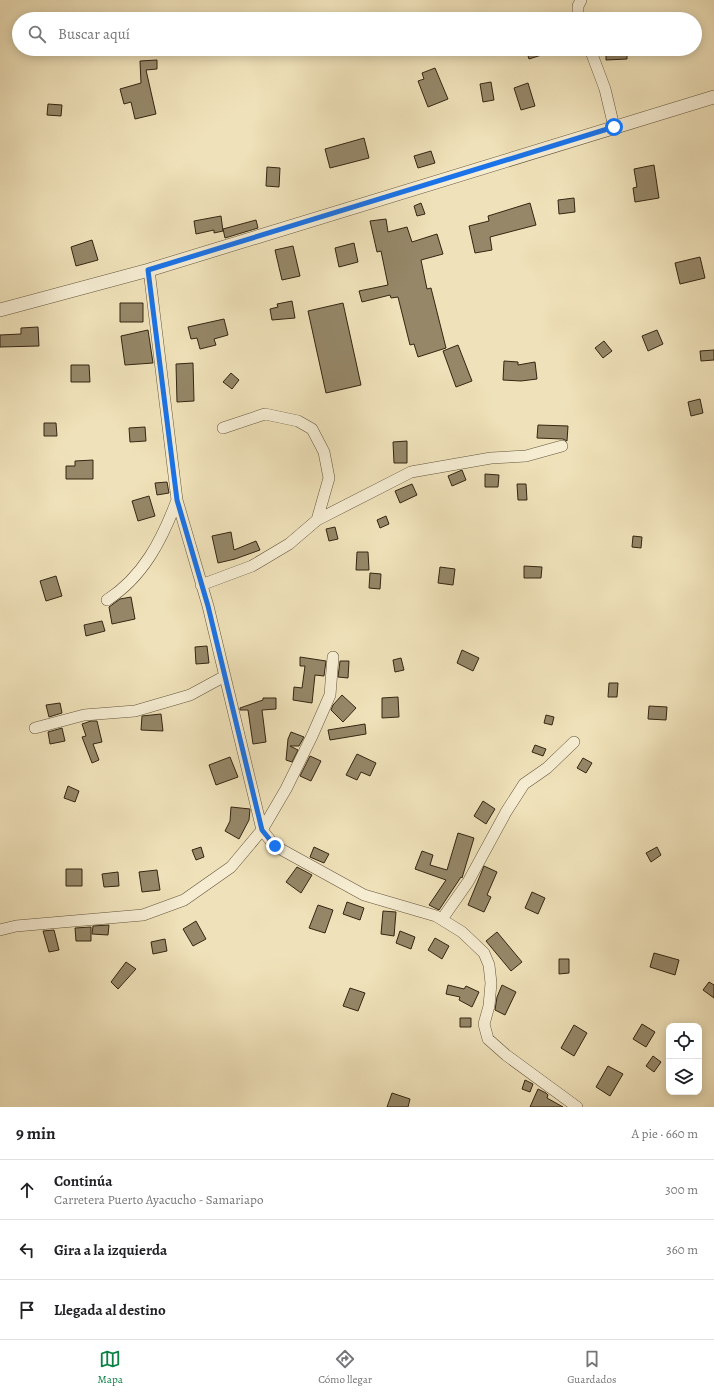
<!DOCTYPE html>
<html lang="es">
<head>
<meta charset="utf-8">
<style>
  :root { --surface:#fff; --page:#f6f6f6; --text:#202124; --muted:#757577; --line:#e0e0e0; --accent:#0b8043 }
  body { margin:0; font-family:Alegreya,serif; background:var(--page); color:var(--text) }
  .controls { position:absolute; right:12px; bottom:12px; display:grid; overflow:hidden; border-radius:8px; box-shadow:0 2px 10px #0003 }
  .controls button { width:36px; height:36px; display:grid; place-items:center; padding:0; border:0; border-bottom:1px solid var(--line); background:var(--surface); color:var(--text); font:20px sans-serif }
  .stop { position:absolute; width:12px; height:12px; margin:-9px; border:3px solid #1a73e8; border-radius:50%; background:#fff }
  .stop.end { background:#1a73e8; border-color:#fff; box-shadow:0 1px 4px #0008 }
  .list { margin:0; padding:0; list-style:none }
  h2 { display:flex; justify-content:space-between; align-items:center; height:52px; margin:0; padding:0 16px; font-size:17px }
  h2 small { font-size:13px; font-weight:400; color:var(--muted) }
  .list li { display:grid; grid-template-columns:26px 1fr auto; gap:12px; align-items:center; box-sizing:border-box; height:60px; padding:0 16px; border-top:1px solid var(--line) }
  .list b { display:block; font-size:15px; white-space:nowrap }
  .list p { margin:0; font-size:13px; white-space:nowrap; color:var(--muted) }
  .list em { font-size:13px; font-style:normal; color:var(--muted) }
  .icon { flex:none; width:22px; height:22px; fill:none; stroke:currentColor; stroke-width:2; stroke-linecap:round; stroke-linejoin:round }
  .map { position:relative; flex:none; width:714px; height:1107px; overflow:hidden }
  .search { position:absolute; background:var(--surface); box-shadow:0 2px 10px #0003; left:12px; right:12px; top:12px; height:44px; display:flex; align-items:center; gap:10px; box-sizing:border-box; padding:0 14px; border-radius:22px; color:var(--muted); font-size:15px }
  .sheet { height:232px; background:var(--surface) }
  nav { display:flex; justify-content:space-around; align-items:center; box-sizing:border-box; height:56px; border-top:1px solid var(--line); background:var(--surface); font-size:11px; color:var(--muted) }
  nav a { display:grid; justify-items:center; gap:2px }
  nav .on { color:var(--accent) }
  .map>svg:first-child { display:block }
</style>
</head>
<body>
<div class="map">
<svg width="714" height="1107" viewBox="0 0 714 1107">
  <rect width="100%" height="100%" fill="#efe1b9"/>
  <filter id="stains"><feTurbulence type="fractalNoise" baseFrequency=".005" numOctaves="4"/><feColorMatrix values="0 0 0 0 .2 0 0 0 0 .09 0 0 0 0 .02 0 0 0 .5 -.17"/></filter>
  <radialGradient id="worn" r=".72"><stop offset=".6" stop-color="#630" stop-opacity="0"/><stop offset="1" stop-color="#630" stop-opacity=".3"/></radialGradient>
  <path fill="#958768" stroke="#342611" d="M526,49H553L554,51L529,59Z
    M606,49H627V59L606,60Z
    M157,60V69L146,70L156,114L135,119L131,102L124,104L120,89L141,83L140,61Z
    M435,68L448,99L428,107L418,81L424,79L422,73Z
    M491,82L494,100L483,102L480,84Z
    M528,83L535,106L521,110L514,88Z
    M48,104L62,105L61,116L47,115Z
    M364,138L369,158L330,168L325,149Z
    M431,151L435,163L418,168L414,156Z
    M654,165L659,198L635,202L633,188L637,187L634,169Z
    M267,167L280,168L279,187L266,186Z
    M574,198L575,212L559,214L558,200Z
    M421,203L425,214L417,216L414,206Z
    M530,203L536,225L490,237L492,250L475,253L469,226L489,221L488,216Z
    M221,216L223,231L214,233V230L196,234L194,221Z
    M386,219L388,232L407,227L412,242L437,234L443,254L421,260L427,289L431,288L446,348L418,357L414,344L410,345L398,297L391,298L390,295L362,302L359,291L388,285L381,251L377,252L370,221Z
    M256,220L258,228L225,238L223,229Z
    M92,240L98,260L76,266L71,247Z
    M354,243L358,262L339,267L335,248Z
    M293,246L300,276L282,280L275,250Z
    M700,257L705,278L680,284L675,263Z
    M292,301L295,318L272,320L270,309L278,307L277,304Z
    M120,303H143V322H120Z
    M343,303L361,385L326,393L308,311Z
    M224,319L228,335L214,339L216,345L200,349L197,338L191,339L188,327Z
    M38,327L39,346L0,347V335L21,334V328Z
    M148,330L153,363L125,365L121,336Z
    M657,330L663,344L648,351L642,336Z
    M604,341L612,351L603,358L595,348Z
    M458,345L472,381L456,387L443,351Z
    M714,350V360L701,361L700,351Z
    M504,361L518,362V365L535,362L537,379L521,381L503,380Z
    M193,363L194,401L177,402L176,364Z
    M71,365H89L90,382H71Z
    M231,373L239,380L232,389L223,382Z
    M700,399L703,413L691,416L688,402Z
    M44,423H56L57,436H44Z
    M538,425L568,426L567,441L563,439L537,438Z
    M145,427L146,441L130,442L129,428Z
    M407,441V463H394L393,442Z
    M93,460V479H66V466H75V461Z
    M462,470L466,480L452,486L448,476Z
    M485,474L499,475L498,487H485Z
    M167,482L169,493L157,495L155,483Z
    M412,484L417,495L400,503L395,491Z
    M517,484H526L527,500H518Z
    M149,496L155,516L138,521L132,501Z
    M386,516L389,524L380,528L377,520Z
    M335,527L338,539L329,541L326,529Z
    M231,532L234,550L256,541L260,550L235,559L218,563L212,536Z
    M633,536L642,537L641,548L632,547Z
    M357,552H368L369,570H356Z
    M524,566L542,567L541,578H524Z
    M440,567L455,569L453,585L438,583Z
    M370,573L381,574L380,589L369,588Z
    M56,576L62,596L46,601L40,581Z
    M131,597L135,619L112,624L109,607L120,599Z
    M102,621L105,631L86,636L84,625Z
    M207,646L209,663L196,664L195,647Z
    M462,650L479,658L473,671L457,663Z
    M300,657L326,661L324,676L315,675L312,703L293,700L294,687L302,688L305,666H300Z
    M401,658L404,670L395,672L393,660Z
    M340,661H349L348,678L338,677Z
    M609,683H618L617,697H608Z
    M342,695L356,708L343,722L331,710L333,705Z
    M398,697L399,717L382,718V698Z
    M263,698H276V709L262,710L266,742L253,744L248,710H240V708L263,700Z
    M60,703L62,713L49,717L46,705Z
    M649,706L667,707L666,720L648,719Z
    M161,714L163,731L141,730L142,716Z
    M546,715L554,717L552,725L544,723Z
    M91,721H97L102,742L93,744L99,760L92,763L82,737L86,736L82,724Z
    M365,724L366,734L330,740L328,730Z
    M62,728L65,741L50,744L48,732Z
    M291,732L304,737L299,746H290L298,750L292,762L286,760L288,739Z
    M535,745L546,749L543,756L532,752Z
    M357,754L376,763L370,776L361,772L357,780L346,775Z
    M310,756L321,761L311,781L300,776Z
    M230,757L238,777L216,785L209,765Z
    M583,758L592,763L586,773L577,768Z
    M68,786L79,791L75,802L64,798Z
    M483,801L495,809L486,824L474,816Z
    M231,807L250,809L249,820L239,839L225,831L230,821Z
    M458,833L474,838L462,878L461,877L439,910L429,905L446,880L415,869L422,851L433,855L430,865L447,870Z
    M201,847L204,857L196,860L192,850Z
    M314,847L329,854L324,863L310,857Z
    M657,847L661,855L651,862L646,853Z
    M484,866L497,872L487,895L491,897L484,912L468,905Z
    M297,867L312,875L301,893L286,882Z
    M66,869H82V886H66Z
    M157,870L160,890L142,892L139,872Z
    M118,872L119,886L104,887L102,874Z
    M532,892L545,898L538,914L525,908Z
    M347,902L364,908L360,920L343,914Z
    M318,905L333,910L325,933L309,928Z
    M383,911L396,912L394,936L381,934Z
    M196,921L206,939L193,946L183,929Z
    M109,925L108,935L92,934L93,926Z
    M91,927V941H76L75,928Z
    M54,930L59,950L49,952L43,931Z
    M400,931L415,937L411,949L396,943Z
    M497,932L522,962L511,971L486,941Z
    M435,938L449,946L442,959L428,950Z
    M165,939L167,951L153,954L151,942Z
    M654,953L679,960L675,975L650,967Z
    M559,959H569V973L559,974Z
    M126,962L136,969L118,989L111,982Z
    M709,982L714,985V998L703,990Z
    M448,985L464,989L466,986L479,992L472,1007L459,1000L460,997L446,994Z
    M502,985L516,992L505,1015L495,1010L497,997Z
    M350,988L365,993L358,1011L343,1006Z
    M460,1018H471V1027H460Z
    M642,1024L655,1032L646,1047L633,1039Z
    M574,1025L587,1033L574,1056L561,1048Z
    M653,1056L661,1062L654,1072L646,1066Z
    M608,1066L623,1074L610,1096L596,1087Z
    M525,1080L533,1084L530,1092L522,1089Z
    M538,1089L546,1093L548,1095L547,1098L563,1107H530Z
    M392,1093L410,1099L408,1107H387Z"/>
  <g fill="none" stroke-linecap="round" stroke-linejoin="round">
    <g stroke="#63553b" stroke-width="12">
      <path id="minor" d="M578,19V6L581,0
        M590,49L605,89L614,127
        M149,270L177,500L208,606L262,830L275,846L364,895L436,916L462,932L484,953L489,965L491,983L489,1006L484,1024L488,1039L506,1055L577,1107
        M317,520L411,472L491,458L526,456L562,446
        M201,585L252,566L289,544L317,520L329,478L324,452L312,429L298,421L265,414L223,428
        M107,600C143,577 162,540 177,500
        M35,728L84,715L135,711L190,695L225,676
        M442,919L468,882L506,812L524,784L547,768L574,742
        M0,930L16,926L143,915L184,900L231,867L262,830L286,789L312,736L330,695L333,657"/>
    </g>
    <g stroke="#63553b" stroke-width="14">
      <path id="tertiary" d="M0,310L149,270L714,97"/>
    </g>
    <use href="#minor" stroke="#f5ecd2" stroke-width="11"/>
    <use href="#tertiary" stroke="#f5ecd2" stroke-width="13"/>
  </g>
  <g fill="none" stroke-linecap="round" stroke-linejoin="round">
    <path stroke="#1a73e8" stroke-width="5" d="M275,846L262,830L208,606L177,500L148,270L614,127"/>
  </g>
  <rect width="100%" height="100%" filter="url(#stains)"/>
  <rect width="100%" height="100%" fill="url(#worn)"/>
</svg>
<div class="controls">
<button><svg class="icon" aria-label="locate" viewBox="0 0 24 24"><circle cx="12" cy="12" r="6"/><path d="M12 2v4M12 18v4M2 12h4M18 12h4"/></svg></button>
<button><svg class="icon" aria-label="layers" viewBox="0 0 24 24"><path d="M12 4l9 5-9 5-9-5zM3 14l9 5 9-5"/></svg></button>
</div>
<div class="stop" style="left:614px;top:127px"></div>
<div class="stop end" style="left:275px;top:846px"></div>
<div class="search"><svg class="icon" aria-label="search" viewBox="0 0 24 24"><circle cx="10" cy="10" r="6"/><path d="M15 15l6 6"/></svg>Buscar aquí</div>
</div>
<section class="sheet">
<h2>9 min<small>A pie · 660 m</small></h2>
<ul class="list">
<li><svg class="icon" aria-label="ahead" viewBox="0 0 24 24"><path d="M12 20V5M6 11l6-6 6 6"/></svg><div><b>Continúa</b><p>Carretera Puerto Ayacucho - Samariapo</p></div><em>300 m</em></li>
<li><svg class="icon" aria-label="left" viewBox="0 0 24 24"><path d="M17 20v-9H6M10 6l-5 5 5 5"/></svg><div><b>Gira a la izquierda</b></div><em>360 m</em></li>
<li><svg class="icon" aria-label="arrive" viewBox="0 0 24 24"><path d="M6 21V4h12l-3 4 3 4H6"/></svg><div><b>Llegada al destino</b></div></li>
</ul>
</section>
<nav>
<a class="on"><svg class="icon" aria-label="map" viewBox="0 0 24 24"><path d="M3 6l6-2 6 2 6-2v14l-6 2-6-2-6 2zM9 4v14M15 6v14"/></svg>Mapa</a>
<a><svg class="icon" aria-label="directions" viewBox="0 0 24 24"><path d="M12 3l9 9-9 9-9-9zM9 14v-3h6M13 9l2 2-2 2"/></svg>Cómo llegar</a>
<a><svg class="icon" aria-label="saved" viewBox="0 0 24 24"><path d="M7 4h10v16l-5-4-5 4z"/></svg>Guardados</a>
</nav>
</body>
</html>
